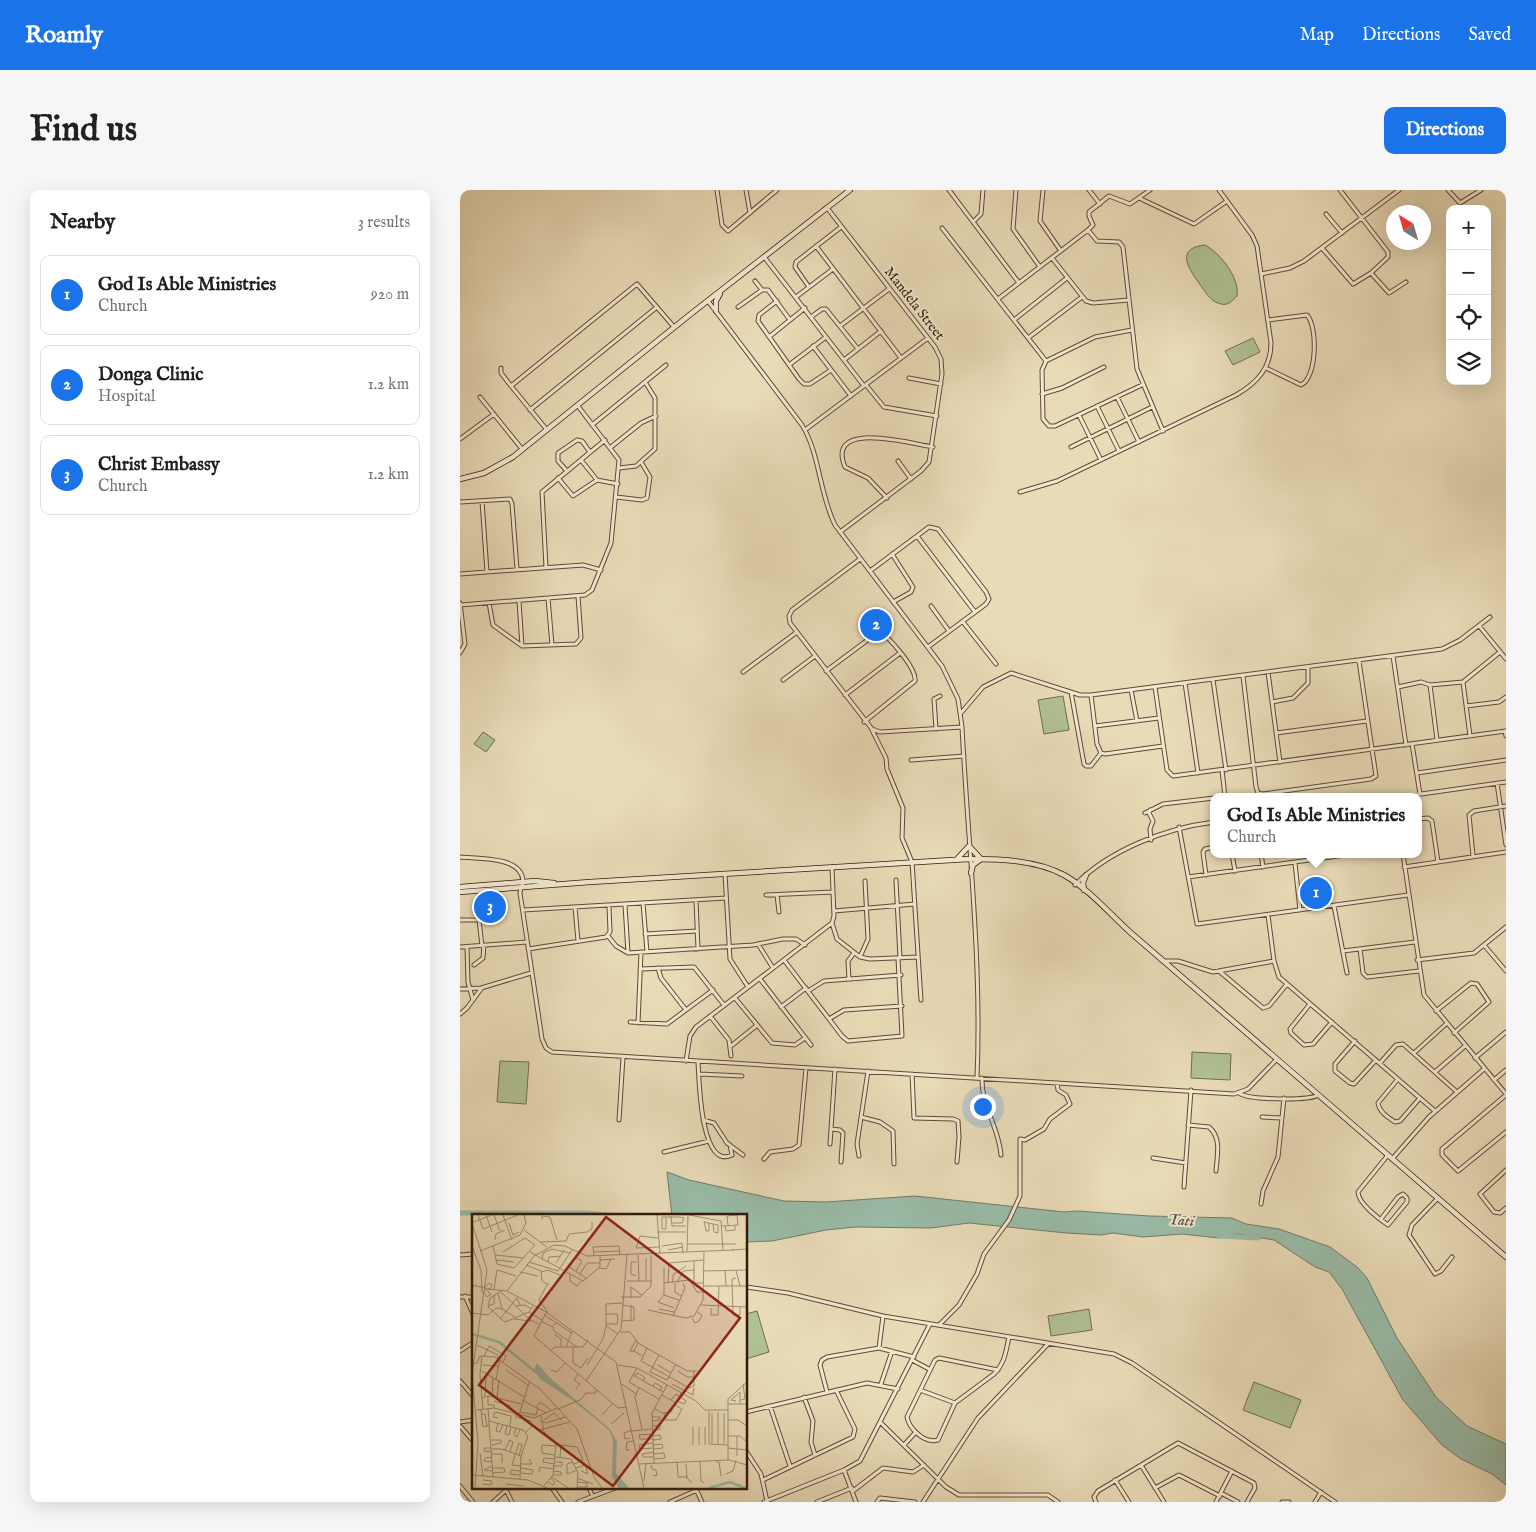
<!DOCTYPE html>
<html lang="en">
<head>
<meta charset="utf-8">
<style>
  :root { --surface:#fff; --page:#f6f6f6; --text:#202124; --muted:#757577; --line:#e0e0e0; --accent:#1a73e8 }
  body { margin:0; font-family:"IM FELL English",serif; background:var(--page); color:var(--text) }
  .controls { position:absolute; right:15px; top:15px; display:grid; overflow:hidden; border-radius:10px; box-shadow:0 5px 20px #0002 }
  .controls button { width:45px; height:45px; display:grid; place-items:center; padding:0; border:0; border-bottom:1px solid var(--line); background:var(--surface); color:var(--text); font:25px sans-serif }
  .compass { position:absolute; left:926px; top:15px; width:45px; height:45px; border-radius:50%; background:var(--surface); box-shadow:0 5px 20px #0002; rotate:323deg }
  .you { position:absolute; left:522px; top:916px; width:18px; height:18px; margin:-12px; border:4px solid #fff; border-radius:50%; background:#1a73e8; box-shadow:0 0 0 8px #1a73e833 }
  .badge { display:grid; place-items:center; width:32px; height:32px; border-radius:50%; background:var(--accent); color:#fff; font-size:16px; font-weight:700 }
  .pin { position:absolute; translate:-50% -50%; border:2px solid #fff; box-shadow:0 1px 5px #0006 }
  .popup { position:absolute; left:750px; top:603px; width:212px; height:65px; box-sizing:border-box; display:grid; place-content:center; border-radius:10px; background:var(--surface); filter:drop-shadow(0 1px 4px #0005); font-size:16px; white-space:nowrap; color:var(--muted) }
  .popup b { font-size:19px; color:var(--text) }
  .popup::after { content:''; position:absolute; left:50%; top:100%; margin-left:-10px; border:10px solid transparent; border-top-color:var(--surface) }
  .list { margin:0; padding:0; list-style:none }
  h2 { display:flex; justify-content:space-between; align-items:center; height:65px; margin:0; padding:0 20px; font-size:21px }
  h2 small { font-size:16px; font-weight:400; color:var(--muted) }
  .list li { display:grid; grid-template-columns:32px 1fr auto; gap:15px; align-items:center; box-sizing:border-box; height:80px; margin:0 10px 10px; padding:0 10px; border:1px solid var(--line); border-radius:10px }
  .list b { display:block; font-size:19px; white-space:nowrap }
  .list p { margin:0; font-size:16px; white-space:nowrap; color:var(--muted) }
  .list em { font-size:16px; font-style:normal; color:var(--muted) }
  .icon { flex:none; width:28px; height:28px; fill:none; stroke:currentColor; stroke-width:2; stroke-linecap:round; stroke-linejoin:round }
  .map { position:relative; flex:none; width:1046px; height:1312px; overflow:hidden; border-radius:10px }
  header { display:flex; align-items:center; gap:30px; box-sizing:border-box; height:70px; padding:0 25px; background:var(--accent); color:#fff }
  header strong { font-size:24px }
  nav { display:flex; gap:28px; margin-inline-start:auto; font-size:18px }
  .intro { display:flex; align-items:center; justify-content:space-between; box-sizing:border-box; height:120px; padding:0 30px }
  h1 { margin:0; font-size:35px }
  .button { padding:12px 22px; border-radius:10px; background:var(--accent); color:#fff; font-size:18px; font-weight:700 }
  main { display:flex; gap:30px; padding:0 30px }
  aside { flex:1; background:var(--surface); border-radius:10px; box-shadow:0 5px 20px #0002 }
  .map>svg:first-child { display:block }
</style>
</head>
<body>
<header>
<strong>Roamly</strong>
<nav><a>Map</a><a>Directions</a><a>Saved</a></nav>
</header>
<div class="intro"><h1>Find us</h1><a class="button">Directions</a></div>
<main>
<aside>
<h2>Nearby<small>3 results</small></h2>
<ul class="list">
<li><span class="badge">1</span><div><b>God Is Able Ministries</b><p>Church</p></div><em>920 m</em></li>
<li><span class="badge">2</span><div><b>Donga Clinic</b><p>Hospital</p></div><em>1.2 km</em></li>
<li><span class="badge">3</span><div><b>Christ Embassy</b><p>Church</p></div><em>1.2 km</em></li>
</ul>
</aside>
<div class="map">
<svg width="1046" height="1312" viewBox="0 0 1046 1312">
  <rect width="100%" height="100%" fill="#e9dbb7"/>
  <filter id="stains"><feTurbulence type="fractalNoise" baseFrequency=".004" numOctaves="4"/><feColorMatrix values="0 0 0 0 .2 0 0 0 0 .09 0 0 0 0 .02 0 0 0 .5 -.17"/></filter>
  <radialGradient id="worn" r=".72"><stop offset=".6" stop-color="#630" stop-opacity="0"/><stop offset="1" stop-color="#630" stop-opacity=".3"/></radialGradient>
  <path fill="#b0c193" stroke="#726c4f" d="M745,55C760,63 780,88 777,106C772,111 768,116 761,114C750,112 745,101 739,93C727,77 716,58 745,55Z
    M793,148L800,162L773,175L765,161Z
    M603,506L609,540L584,544L578,510Z
    M23,542L35,550L26,562L14,554Z
    M732,862L771,864L770,890L731,888Z
    M40,871L69,872L66,914L37,912Z
    M629,1119L632,1140L591,1146L588,1126Z
    M297,1121L309,1162L286,1169V1124Z
    M794,1192L841,1210L830,1238L783,1220Z"/>
  <path fill="#99bca8" stroke="#717a69" d="M207,982L229,990L324,1011L366,1012L455,1006L604,1022L617,1021L689,1026L772,1028L786,1034L819,1039L870,1057L897,1077L907,1088L937,1148L976,1207L1007,1236L1046,1254V1295L1032,1284L1001,1269L982,1255L943,1210L882,1099L869,1082L855,1077L814,1050L777,1044L759,1048L722,1044L683,1047L653,1043L641,1045L606,1043L509,1033L471,1038L395,1037L366,1040L312,1051L286,1052V1026H212Z"/>
  <g fill="none" stroke-linecap="round" stroke-linejoin="round">
    <path stroke="#99bca8" stroke-width="5" d="M0,1023H127L157,1026
      M759,1046L798,1048"/>
    <g stroke="#624936" stroke-width="5">
      <path id="street" d="M257,0L262,35L268,41L317,0
        M286,0L290,23
        M489,0L559,93
        M556,0L553,39L580,77
        M583,0L580,31L601,61
        M629,0L640,14
        M988,0L1000,13L1021,0
        M679,8L734,34L767,11
        M368,19L475,157L481,169L482,184L469,272L461,281L380,342
        M866,24L882,43
        M513,32L521,24L523,0
        M482,38L586,171
        M628,40L637,51L659,52L663,57L677,179L703,241
        M356,56L441,168
        M862,58L893,94L911,83L928,67V62L880,0
        M305,68L404,196
        M592,68L626,111L633,113L669,110
        M911,83L929,103L946,92
        M801,84L830,78L844,71L939,0
        M295,91L302,100
        M349,97L335,77L336,72L381,37
        M336,107L373,79
        M538,109L628,40L633,35L629,26V22L649,6L670,14L690,0
        M248,111L342,235C360,264 359,303 375,335L482,476L498,509L502,537C508,654 522,771 517,888
        M317,111L299,125L298,131L339,189L344,194H350L371,180
        M278,117L302,100H308L330,130L309,147
        M351,127L362,119H366L398,159
        M330,130L345,118
        M554,130L607,88
        M380,136L429,99
        M672,140L635,147L586,171L582,180L583,229L589,236H595L682,195
        M568,148L622,107
        M353,156L391,206
        M384,170L421,141
        M329,175L366,147
        M41,178V183L51,196
        M806,178L841,195C857,188 858,137 847,125L808,130
        M449,188L481,194
        M406,195L424,217L477,226
        M582,204L602,198L644,177
        M20,207L62,259
        M657,207L679,252
        M637,216L659,261
        M70,220L197,117
        M619,225L641,270
        M132,235L206,175
        M87,240L51,196L177,94L214,137
        M345,240L468,148
        M0,249L34,224
        M151,257L181,233L196,226
        M611,257L692,217
        M121,270L137,290L158,294
        M438,271L451,289
        M159,278L176,276L195,259V208L185,192
        M107,281L98,271V263L117,250L122,251L130,262
        M98,288L113,306L137,290
        M560,302L597,291L776,205C797,193 811,178 811,153L797,56L792,45L759,0
        M156,307L182,310L187,308L190,287L181,272
        M427,308L408,288L385,277C365,229 452,254 473,257
        M22,311L27,382
        M0,312L50,309L52,314L57,379
        M457,346L515,422
        M432,364L453,397L451,402L433,412
        M400,369L332,420L329,426L330,433L412,539L420,542L502,537
        M86,377L82,302L145,250
        M410,381L469,337L478,339L526,402L529,409L526,414L468,457
        M0,384L123,375L141,380
        M88,408L92,455
        M59,411L62,456
        M0,413L5,454L0,463
        M29,413L33,435L62,456L116,454L121,448L118,406
        M0,415L125,405L132,400L151,353L159,270L118,216
        M471,416L489,441
        M503,432L536,474
        M1020,437L1046,469
        M933,466L946,555
        M366,481L417,443L424,444C433,453 457,479 455,491L404,532
        M283,482L337,442
        M808,482L820,572
        M783,486L796,597L798,603L803,604L911,589L916,586L899,471
        M323,490L355,466
        M753,490L766,580
        M1003,492L1010,546
        M725,493L738,583
        M970,495L977,550
        M695,497L707,580L713,586L1046,541
        M938,497L961,492L970,495L1003,492L1040,462
        M671,500L677,531
        M611,502L624,574L626,576H631L641,563
        M385,505L440,463
        M631,505L637,554L641,563L645,564L703,556
        M812,512L833,508L848,493V477
        M1006,516L1039,512L1046,507
        M501,523L523,497L551,483L620,505H631L982,459L1000,450L1030,427
        M635,536L699,528
        M476,539L474,509L480,506
        M412,540L426,568L427,579L443,618L442,648L452,672L461,810
        M1045,541L1046,546
        M816,543L907,531
        M952,554L960,604
        M451,570L504,566
        M762,580L765,607
        M957,583L1046,570
        M1037,593L1046,655
        M940,607L1046,592
        M690,620L689,623L693,631L690,639L691,650
        M685,623L703,614L754,608
        M958,629L968,628L972,631L978,672
        M719,637L737,734L948,705
        M772,664L775,681
        M801,664L803,677
        M943,664L964,805L1046,904
        M1013,666L1009,625L1014,621L1046,616
        M0,667C18,669 62,666 63,691C63,695 60,699 60,703L82,849L86,858L92,862L774,904L788,899L817,869
        M835,673L840,720
        M944,677L1046,662
        M265,684L270,769L288,797
        M746,685L743,662L745,659L754,657
        M728,687L892,664
        M436,690L440,768
        M615,695C649,660 706,638 754,632
        M306,705L373,702
        M317,705L319,722
        M236,710L238,759
        M183,713L187,762
        M165,715L168,763
        M874,716L887,783
        M115,717L118,751
        M63,720L266,708
        M374,721L455,714
        M808,725L814,771L819,787L975,921
        M0,730H19L22,756
        M372,733L377,749L400,767L410,769L458,767
        M185,744L237,741
        M148,746L156,756L168,763L293,755L323,749H336L345,755
        M298,754L313,778
        M1024,755L1046,781
        M0,757L67,752
        M7,757L8,792L13,810
        M68,759L146,747L150,742L149,716
        M900,759L903,783L907,787L959,781
        M883,761L955,752
        M400,767L408,749L405,691
        M324,770L382,846L388,851L442,846L438,768
        M957,770L1014,763L1046,737
        M703,771H718L753,782L814,771
        M14,775L23,768L24,755
        M198,778L201,788L226,820
        M180,779L234,777L264,815
        M759,781L803,818L809,816L827,794
        M300,789L351,855
        M389,789L388,771L394,763
        M0,799L21,798L71,783
        M348,801L364,791L441,785
        M275,808L312,853L335,855L345,848
        M850,814L830,839L831,843L844,855L853,854L872,832
        M321,817L346,798
        M976,821L1011,793L1017,794L1029,812L994,843
        M0,824L7,818L21,799
        M250,826L269,850L271,866
        M369,829L384,820L442,816
        M170,832L207,834L253,800
        M178,833L181,762
        M895,851L875,874V881L890,893L894,894L916,870
        M271,856L296,836
        M954,863L986,834
        M1015,868L1046,842
        M226,871L230,846L236,837L372,733L374,726L372,677
        M238,871C239,887 240,981 272,965L270,955
        M920,873L936,855L943,854L997,902
        M975,882L1005,856
        M239,884L282,886
        M452,884L454,928L493,929L498,931L499,947L497,972
        M522,888C521,916 539,937 541,965
        M938,889L918,913C919,922 929,928 935,932L940,931L960,908
        M1034,890L1046,880
        M779,903C788,910 848,911 858,905
        M1046,905L982,959V965L998,981L1046,942
        M401,927L420,932L433,941L434,974
        M802,927L822,928
        M159,930L163,867
        M243,930L254,933L267,953L283,965
        M728,935L749,937C762,948 757,966 756,981
        M371,939L380,940L383,943L381,972
        M370,954L375,879
        M204,962L249,951
        M399,966L397,954L408,881
        M693,968L726,973
        M304,969L310,962L333,959L339,955L346,878
        M932,969L969,927L1024,879
        M1046,980L1020,1004L1034,1022L1040,1023L1046,1018
        M724,997L731,900
        M978,1008L952,1035L949,1045L975,1084L981,1081L992,1067
        M801,1014L803,1001L818,967L824,908
        M921,1029L938,1007L943,1004L947,1008V1012L928,1035C919,1029 898,1013 898,1002L928,965
        M0,1065L14,1064
        M286,1097L328,1103L423,1126L654,1164L672,1173L875,1312
        M5,1106L14,1126
        M0,1107H14
        M479,1135L499,1115L517,1084L524,1064L549,1030L560,1006V949L565,950L584,939L590,929L610,914L606,905L598,900L597,893
        M419,1158L423,1126
        M0,1161L14,1152
        M452,1170L469,1179
        M538,1180L479,1168L475,1170L447,1227C449,1238 464,1254 478,1250L495,1213L534,1184C545,1173 546,1161 549,1147
        M0,1191L14,1207
        M421,1194L432,1161
        M460,1200L495,1213
        M367,1202L360,1175L362,1170L367,1167L419,1158L454,1167
        M344,1207L353,1231L351,1252L355,1265
        M310,1216L330,1276
        M286,1222L407,1193L438,1199
        M0,1232L14,1230
        M421,1233L486,1297L499,1305H588L598,1312
        M0,1236L14,1252
        M444,1255L455,1243
        M286,1261L301,1284L307,1311
        M681,1275L704,1312
        M384,1280L396,1312
        M303,1290L393,1247L395,1239L376,1200
        M655,1290L669,1312
        M0,1296L13,1312
        M45,1298L52,1312
        M92,1298L102,1312
        M129,1298L132,1305
        M695,1298L719,1285L760,1306
        M236,1299L242,1312
        M393,1301L423,1278L453,1282L464,1275
        M761,1303L778,1312
        M33,1312L46,1300
        M118,1312L155,1298
        M210,1312L237,1300
        M304,1312L384,1280L400,1271L470,1134
        M357,1312L392,1298
        M417,1312L420,1308L455,1312
        M463,1312L518,1228L588,1154
        M636,1312L634,1307L638,1301L718,1253L794,1293L795,1298L787,1312
        M756,1312L772,1281
        M822,1312H829
        M855,1312L861,1302"/>
    </g>
    <g stroke="#35180b" stroke-width="6">
      <path id="secondary" d="M256,121V111L260,104
        M0,289L24,283L53,267L232,123L390,0
        M497,669L509,656L521,669L513,675L511,683
        M0,697L75,691L94,693
        M624,700L623,693L626,685
        M0,702L130,692L509,669C540,669 576,670 604,685C629,699 650,724 671,743L1046,1067"/>
    </g>
    <use href="#street" stroke="#f1e8d0" stroke-width="3"/>
    <use href="#secondary" stroke="#f1e8d0" stroke-width="4.5"/>
  </g>
  <g text-anchor="middle" stroke-width="4" stroke-linejoin="round" paint-order="stroke">
    <g font-size="14" fill="#35180b" stroke="#f1e8d0">
      <text transform="translate(455 113) rotate(52)" y="5">Mandela Street</text>
    </g>
    <g font-size="15" font-style="italic" fill="#53493a" stroke="#f1e8d0">
      <text transform="translate(721 1030) rotate(4)" y="5">Tati</text>
    </g>
  </g>
  <g transform="translate(12 1024)">
    <rect width="275" height="275" fill="#e9dbb7"/>
    <path d="M65,149L78,164L138,215L145,228L144,259L157,274H146L140,262L141,226L137,216L99,185L69,166L62,155Z" fill="#99bca8"/>
    <path fill="none" stroke="#99bca8" stroke-width="2.5" d="M0,120L27,128L66,160M237,274L258,268L273,274"/>
    <path fill="none" stroke="#a18d72" stroke-width="1" d="M6,1L11,15L46,1M14,1L20,18M22,1L28,17M31,1L40,26M185,1L188,40M217,1L249,7L251,36M199,2L200,12H214M194,3V15H190V3H208L212,4L210,9H200M70,6V2L78,3L85,26M232,7L234,17H237V9M1,8L20,1M232,8L246,11V19L242,18L241,10M0,9L15,56L0,160L6,228L3,274M37,9L41,21L47,18M250,12L266,11L265,1L255,2L256,11M253,12L254,17L263,16V11M52,16L75,33M185,18H214M186,24L168,22L164,34L187,33M23,26L24,20L33,16M69,28L94,27L97,20L115,18L120,15V8M215,30H264M0,32L9,56L10,79M21,32L25,50L42,54L63,31L53,24L31,38M190,32L210,29L211,39M196,36L211,33M260,36L275,35M8,37L48,21L54,9L52,1M215,37L216,1M58,38L111,67L128,53V42M122,38L148,37M23,41L52,44M122,41L121,33L147,32L148,41M166,41L167,67M174,44V67M24,46L42,48M70,46L71,39L80,35L98,39M128,46L143,45M222,47V69M57,48L86,57L100,36M76,48L77,43L89,42M164,48H159V60L164,62M84,49L92,36M54,51L69,57L70,67L77,71M96,52L115,65M127,54L134,55L139,45M192,54V81M253,56L254,72M264,56L268,72M231,57L275,56M48,58L66,62M69,58L76,56L90,62L103,43L110,47L104,57M98,59V67L105,72L110,66M108,60L115,49H128M264,64L260,65L261,101H268V93M155,67H180M192,69L217,66L219,69H231M196,69L197,49L231,46M201,69V61L214,52M203,69V78L209,82M205,69L211,57L222,56M220,70L225,78H231M0,71L18,75L20,71L17,69L13,73M75,71L67,86L75,97L62,122L146,194L155,193M231,72H275M16,75L35,77L62,42L82,31L93,32L115,42L262,36M22,75L25,56L44,62M28,77L57,105L67,110M35,77L74,98L144,148L172,274M12,78L15,83L19,80L13,75M28,78L18,84L16,93L33,108L57,98L61,92M26,79L30,95L43,103M149,83H168L179,72V41M159,84V73L170,81M150,91L162,93V106L150,107M159,91V107M229,91L275,93M16,92L22,90V81M44,92L53,91L59,95M202,94L186,88L192,81L207,86M239,94V101H246L247,72M187,95L202,98M176,96L214,104L222,102L231,86L232,38M57,98L70,106M0,99L16,101L24,94L30,95M134,100H145L146,105L145,110H134M72,101L100,119M201,102L213,74L211,69M220,104L223,109L227,107L230,101L225,98M28,105L45,84L48,91M42,105L59,107M69,107L80,113L84,109M81,113L82,117L105,133M148,118H158L166,129L215,157H225M82,120L89,125V133M146,120L134,112V90L150,89M166,129L162,137L170,142M5,131L26,141L25,144M94,133L100,118M101,133V149L109,154L116,144M175,134L169,147L217,174L222,172V157M79,136L83,133H111L116,126M162,137H158L164,126M187,141L178,158L195,166L204,150M10,142L8,161L11,195M12,142L17,132L34,142L31,148M1,150L5,149L8,142L23,143L68,175L105,215L122,263L130,274M11,151L26,152M115,151L131,125L134,112M146,151L165,154L224,187L233,196H256M186,151L199,159M165,154L157,168L187,185M34,156L56,171M79,156L85,158L93,149M10,157L52,183M206,157L215,163H223M161,161L191,178M163,163L165,159L169,161L173,164L171,167M24,165L28,145M114,167L149,115L155,41M150,170L164,180M200,170L221,181L222,174M181,172L183,169L190,173L188,177M167,174L163,183L170,215M104,175L108,170L102,166L106,160M190,181L204,189M13,182L14,161M16,182V191H22V194M20,182L21,164M25,183L27,166M9,184L17,182L49,190M50,186L74,199M199,186L204,180L214,187L212,190L205,187M269,186L273,185L271,170M22,187L39,192M264,187L259,186L268,178V190M256,190H275M65,192L68,188L79,196M182,194L190,199L199,198L209,179M16,195L21,263M86,195L108,186L114,179H124V175M4,196L22,194L62,204L85,194M9,196L11,213L18,211M237,197V230L256,231M48,198L64,201L66,193M246,198V230M192,199L193,206H204L210,195L203,191M240,199V229M252,199V230M9,200H13L15,213M43,200L44,203L59,207M47,201L58,166M130,201L141,189M69,202L72,218L84,229L81,261L72,272M180,203H188L187,206L180,207M26,204L21,203L23,198L39,202L38,212M72,206L82,199L89,206M256,206H266L275,212M17,207L51,216L56,222L49,242M69,207L74,209L93,203M26,209L24,217L28,218L31,210M139,210L152,199M35,212L33,220L37,221L39,213M180,212H188V215L180,217M221,213V231M227,213V231M233,213V231M44,214L42,221L45,223L48,215M160,217L180,215M53,219L61,211L67,216L98,208M181,222L188,221L189,225L181,226M256,222H268L275,228M265,222V242M158,224L153,225L152,219L160,216M181,225H168L167,221L181,220M19,226H29V229L20,231M181,229L167,231L168,235L181,234M181,231L190,230L191,234L181,235M20,234H13L12,237L20,238M256,234L275,236M20,235H30L49,242L48,265M33,236L38,226L41,228L38,238M158,236H154L155,228L162,227M8,239L11,262M20,240H30V249M182,240L192,239L193,244L182,245M47,241L50,231L47,229L40,251L49,252M83,241L70,239V231L84,232M20,243L13,244L12,247L20,248M83,243L99,245L106,259L105,274M88,243L89,231L105,233L111,246L102,250M181,243H171L170,240L182,238M256,246V185L275,168M228,247L229,267L232,269M101,248L95,250V260L105,256M205,248L206,263H215M244,248H247L249,262M49,250H60L57,245M82,250L71,248L72,244L82,245M167,250L257,246L275,251M182,250L180,199L195,171M214,250L215,264L220,269M179,251L180,255L184,256L185,261L181,262M20,252L12,256L20,257M82,252H90V248H82M20,254H32L33,258L20,259M104,254L113,251L116,260L109,257M67,258L68,253L82,255M49,259L60,260L61,256L49,254M254,260L261,257L264,246M0,261L56,266L75,274M48,261L38,260L39,256L49,257M81,261H89V258L81,257M80,263L96,274M105,264L121,270M172,267L174,250M76,268L81,271L83,269L79,264M11,270L19,271L20,267L11,266M34,270L52,272M105,273H115V269L105,268"/>
    <path fill="#8f2418" fill-opacity="0.15" stroke="#8f2418" stroke-width="2.5" d="M134,3L268,104L141,272L7,171Z"/>
    <rect width="275" height="275" fill="none" stroke="#35180b" stroke-width="2.5"/>
  </g>
  <rect width="100%" height="100%" filter="url(#stains)"/>
  <rect width="100%" height="100%" fill="url(#worn)"/>
</svg>
<div class="controls">
<button>+</button>
<button>−</button>
<button><svg class="icon" aria-label="locate" viewBox="0 0 24 24"><circle cx="12" cy="12" r="6"/><path d="M12 2v4M12 18v4M2 12h4M18 12h4"/></svg></button>
<button><svg class="icon" aria-label="layers" viewBox="0 0 24 24"><path d="M12 4l9 5-9 5-9-5zM3 14l9 5 9-5"/></svg></button>
</div>
<svg class="compass" viewBox="-18 -18 36 36"><path d="M0-13l5 13h-10z" fill="#e53935"/><path d="M0 13l5-13h-10z" fill="#757577"/></svg>
<div class="you"></div>
<div class="pin badge" style="left:856px;top:703px">1</div>
<div class="popup"><b>God Is Able Ministries</b>Church</div>
<div class="pin badge" style="left:416px;top:435px">2</div>
<div class="pin badge" style="left:30px;top:717px">3</div>
</div>
</main>
</body>
</html>
